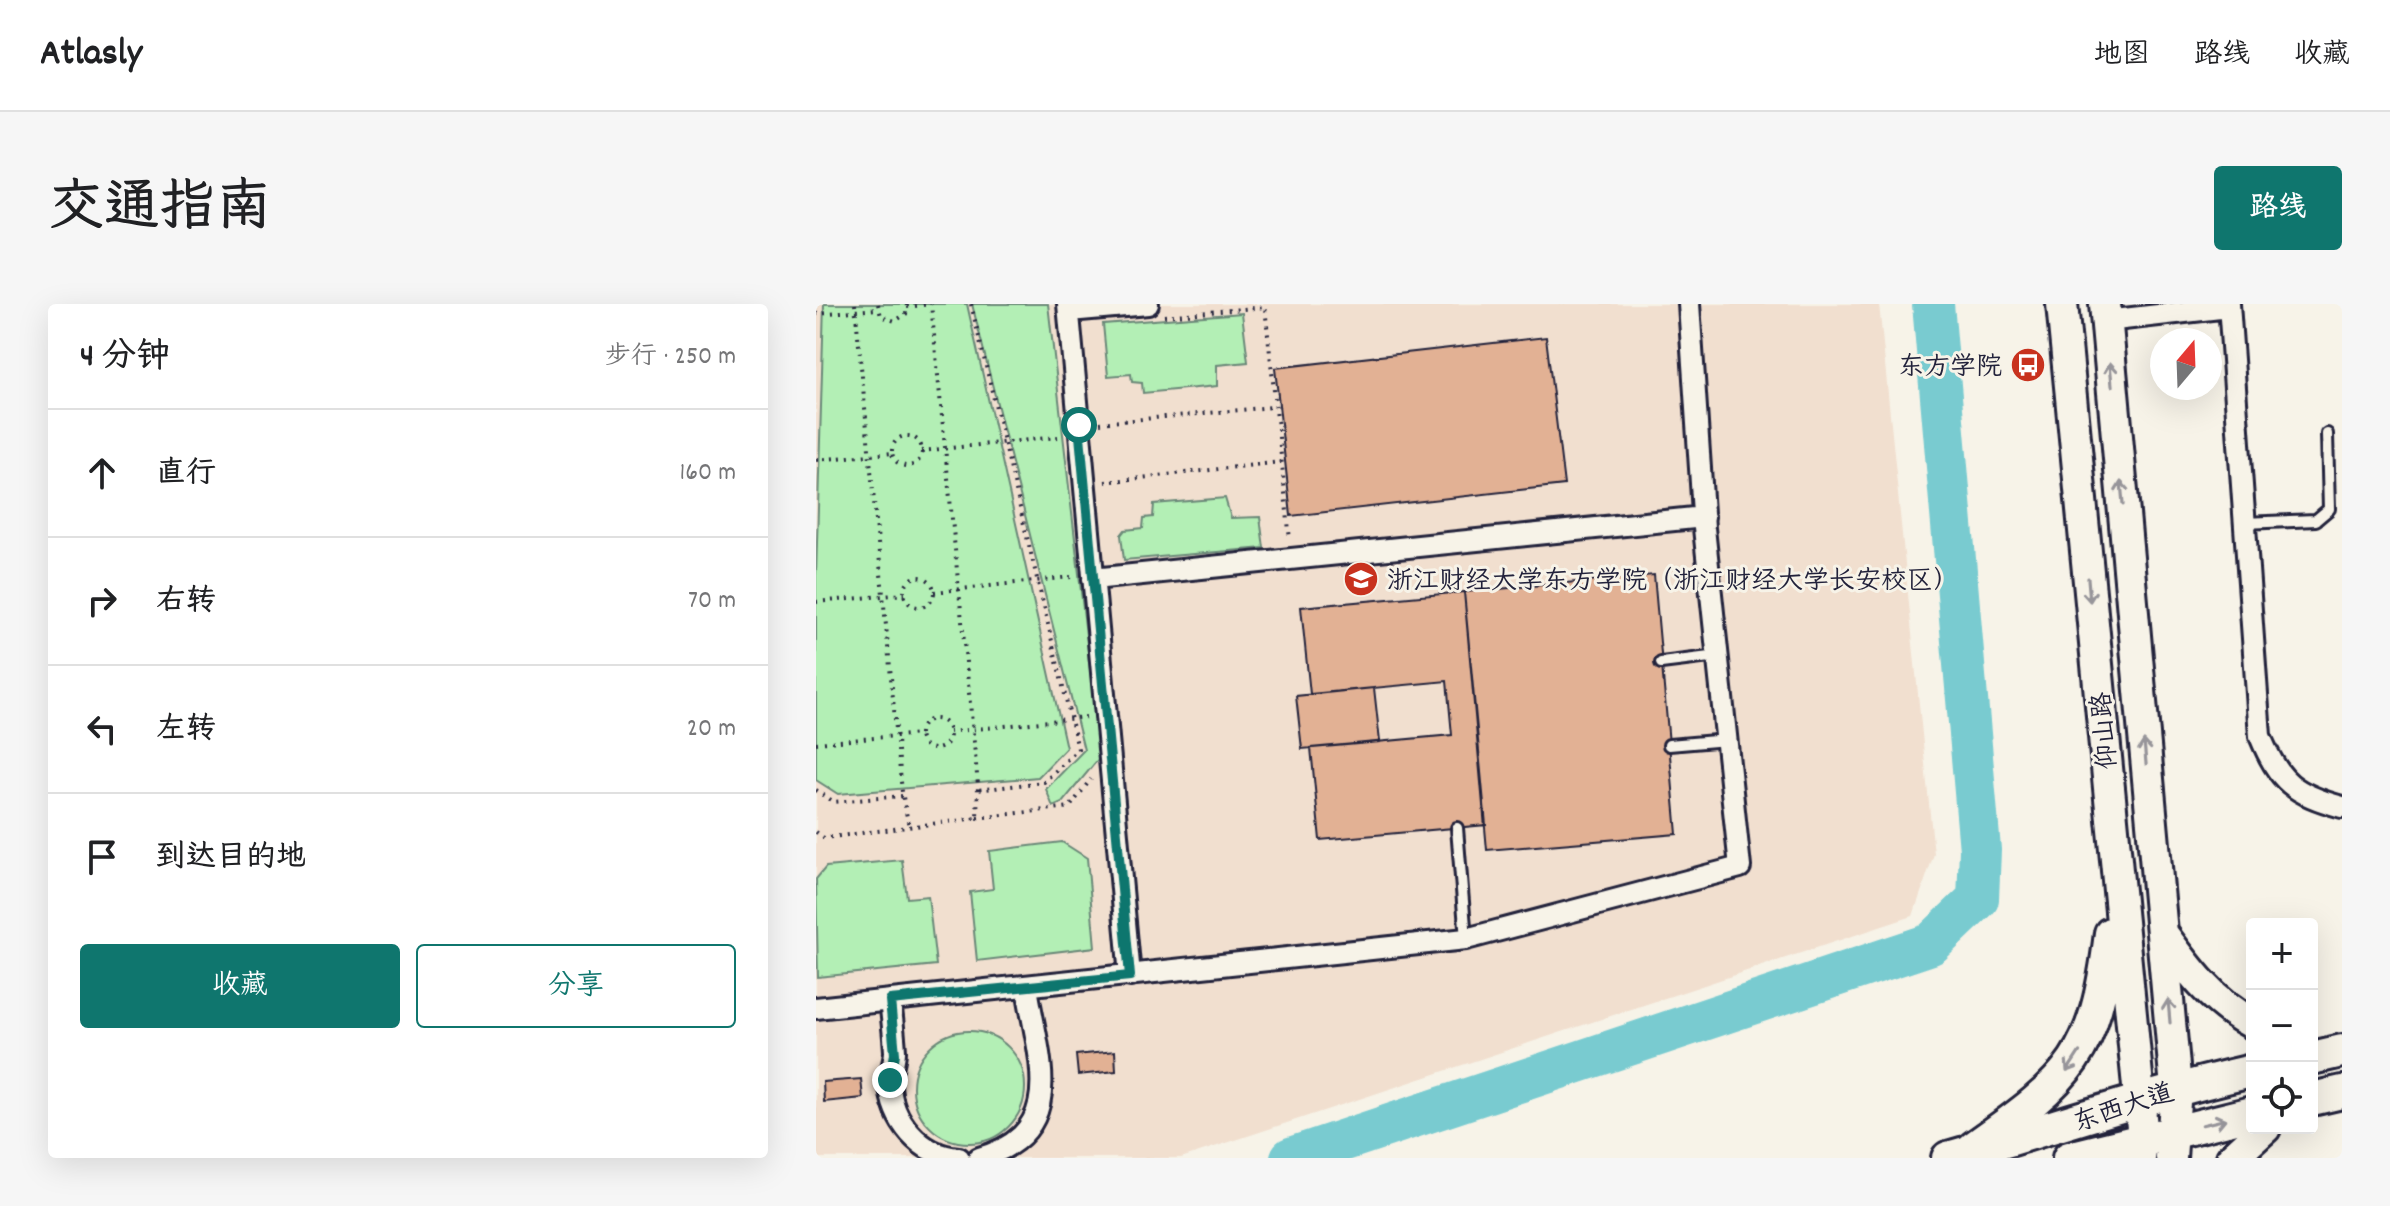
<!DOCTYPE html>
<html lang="zh">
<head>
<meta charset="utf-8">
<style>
  :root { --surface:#fff; --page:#f6f6f6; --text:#202124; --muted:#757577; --line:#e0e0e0; --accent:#0f766e }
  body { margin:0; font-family:Dekko,"LXGW WenKai TC",sans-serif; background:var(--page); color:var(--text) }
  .controls { position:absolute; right:24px; bottom:24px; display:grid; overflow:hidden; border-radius:8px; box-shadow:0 8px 32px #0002 }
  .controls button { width:72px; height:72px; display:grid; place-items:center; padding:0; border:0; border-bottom:2px solid var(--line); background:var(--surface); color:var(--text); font:40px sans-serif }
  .compass { position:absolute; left:1334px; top:24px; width:72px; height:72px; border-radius:50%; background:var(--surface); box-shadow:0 8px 32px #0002; rotate:19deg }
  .stop { position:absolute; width:24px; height:24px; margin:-18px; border:6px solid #0f766e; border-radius:50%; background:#fff }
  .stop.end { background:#0f766e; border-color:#fff; box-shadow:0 2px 8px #0008 }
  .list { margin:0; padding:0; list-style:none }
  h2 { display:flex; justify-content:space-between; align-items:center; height:104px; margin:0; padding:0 32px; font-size:34px }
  h2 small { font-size:26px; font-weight:400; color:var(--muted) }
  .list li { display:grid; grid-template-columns:52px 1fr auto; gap:24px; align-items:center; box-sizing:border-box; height:128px; padding:0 32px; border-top:2px solid var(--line) }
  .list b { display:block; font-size:30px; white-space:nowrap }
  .list em { font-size:26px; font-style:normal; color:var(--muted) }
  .actions { display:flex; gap:16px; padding:24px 32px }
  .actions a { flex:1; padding:18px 0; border:2px solid var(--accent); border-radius:8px; text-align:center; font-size:28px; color:var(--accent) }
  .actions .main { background:var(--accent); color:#fff }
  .icon { flex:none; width:44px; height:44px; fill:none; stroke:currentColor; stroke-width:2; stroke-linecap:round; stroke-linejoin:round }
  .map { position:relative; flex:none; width:1526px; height:854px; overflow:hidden; border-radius:8px }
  header { display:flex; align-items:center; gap:48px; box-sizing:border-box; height:112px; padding:0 40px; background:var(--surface); border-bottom:2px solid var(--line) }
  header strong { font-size:38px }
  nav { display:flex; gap:44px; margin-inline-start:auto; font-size:28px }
  .intro { display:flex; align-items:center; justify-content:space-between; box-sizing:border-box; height:192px; padding:0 48px }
  h1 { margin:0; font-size:56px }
  .button { padding:20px 36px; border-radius:8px; background:var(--accent); color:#fff; font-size:28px; font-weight:700 }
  main { display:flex; gap:48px; padding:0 48px }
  aside { flex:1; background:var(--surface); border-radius:8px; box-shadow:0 8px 32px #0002 }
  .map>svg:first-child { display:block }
</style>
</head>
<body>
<header>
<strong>Atlasly</strong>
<nav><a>地图</a><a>路线</a><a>收藏</a></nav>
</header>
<div class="intro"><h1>交通指南</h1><a class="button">路线</a></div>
<main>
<aside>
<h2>4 分钟<small>步行 · 250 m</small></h2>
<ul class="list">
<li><svg class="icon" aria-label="ahead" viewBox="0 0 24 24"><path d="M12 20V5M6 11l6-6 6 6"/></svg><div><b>直行</b></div><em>160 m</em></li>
<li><svg class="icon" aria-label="right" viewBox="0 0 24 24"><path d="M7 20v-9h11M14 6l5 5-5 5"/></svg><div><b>右转</b></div><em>70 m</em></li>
<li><svg class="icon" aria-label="left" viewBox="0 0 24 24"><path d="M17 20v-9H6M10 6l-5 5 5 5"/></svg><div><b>左转</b></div><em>20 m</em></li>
<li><svg class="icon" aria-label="arrive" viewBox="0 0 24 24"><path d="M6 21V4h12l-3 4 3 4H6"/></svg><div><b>到达目的地</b></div></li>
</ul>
<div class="actions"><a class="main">收藏</a><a>分享</a></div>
</aside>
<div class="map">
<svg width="1526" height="854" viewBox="0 0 1526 854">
  <rect width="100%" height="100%" fill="#f7f3e8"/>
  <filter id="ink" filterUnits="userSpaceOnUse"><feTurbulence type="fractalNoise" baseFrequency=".0125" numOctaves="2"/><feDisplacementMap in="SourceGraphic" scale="16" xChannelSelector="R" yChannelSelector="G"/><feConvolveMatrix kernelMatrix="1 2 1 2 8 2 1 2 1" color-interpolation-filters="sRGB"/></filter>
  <g filter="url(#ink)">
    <path fill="#f1dfcf" d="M0,0H1063L1118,550L1097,612L365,854H0Z"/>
    <path fill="#b3efb5" stroke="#6a8878" stroke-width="2" d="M8,0H151L250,444L222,473L22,490L0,476V272Z
      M156,0H232L284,453L246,499L237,503L230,485L268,446Z
      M426,9L432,58L401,61V82L327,89L326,79L316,78L315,70L292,72L287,20Z
      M409,194L415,214L444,213L448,244L308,256L305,231L309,226L327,224L328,214L337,213L338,200Z
      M246,538L271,554L279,643L161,657L154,588L177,585L173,547Z
      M86,556L91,594L112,592L120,661L2,673L0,575L10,563Z
      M97 783a56 56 0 1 1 112 0a56 56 0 1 1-112 0Z"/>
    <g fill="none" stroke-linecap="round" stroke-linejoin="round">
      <path stroke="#79cbd0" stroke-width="42" d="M475,854L1115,640L1162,595L1164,546L1117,0"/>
    </g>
    <path fill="#e2b194" stroke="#22223b" stroke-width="2" d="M730,33L748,181L475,212L459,64Z
      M838,271L861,530L671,546L648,288Z
      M648,288L670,521L504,536L495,444L636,431L631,377L494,390L485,303Z
      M558,384L564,438L486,445L480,392Z
      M299,747L300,767L262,771L260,751Z
      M45,775L47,794L8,798L7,778Z"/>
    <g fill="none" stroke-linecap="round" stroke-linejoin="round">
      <g stroke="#22223b" stroke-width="16">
        <path id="service" d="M1428,219L1500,216L1513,205L1511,130
          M845,359L902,352
          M853,441L911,436
          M641,524L650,635"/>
      </g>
      <g stroke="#22223b" stroke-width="26">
        <path id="minor" d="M252,0L314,672
          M1413,0L1444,432C1463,478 1478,490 1526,503
          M253,7L332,0
          M1290,17L1413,3
          M277,275L888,213
          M74,696C76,713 78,730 79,747C79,757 74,767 74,778C74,816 105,852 143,854
          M0,704L650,635L924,563L888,224L873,0
          M163,854C255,828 221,752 211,683"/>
      </g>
      <g stroke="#22223b" stroke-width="36">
        <path id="primary" d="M1246,0L1327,834L1324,854
          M1289,0L1360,784L1355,854
          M1346,629C1372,665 1396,698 1436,719
          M1157,843C1257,773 1279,752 1294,629
          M1416,854L1449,824"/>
      </g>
      <g stroke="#22223b" stroke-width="38">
        <path id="trunk" d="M1496,754L1526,747
          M1496,795L1526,788
          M1132,854C1233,825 1334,790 1436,767
          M1253,854L1436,809"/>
      </g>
      <path stroke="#22223b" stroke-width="4" stroke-dasharray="2 6" stroke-linecap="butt" d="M39,0L86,488L93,523
        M62,0L65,12L79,17L90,10L91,0
        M155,0L262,445L228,478L162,486
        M91,3L115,0
        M0,10L62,5
        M348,12L449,3L474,236
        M284,119L457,103
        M76 147a15 15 0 1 1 30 0a15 15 0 1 1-30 0Z
        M105,147L242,133
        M0,156L76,149
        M289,178L465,158
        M88 288a15 15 0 1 1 30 0a15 15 0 1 1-30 0Z
        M118,288L255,273
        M0,298L89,290
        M104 430a15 15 0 1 1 30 0a15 15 0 1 1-30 0Z
        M133,428L270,413
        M0,439L104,430
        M0,486L18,498L86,492
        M161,514L254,503L275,475
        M0,528L8,534L161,514L162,481L115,0"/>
      <use href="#service" stroke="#f7f3e8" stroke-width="10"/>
      <use href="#minor" stroke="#f7f3e8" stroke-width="20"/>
      <use href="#primary" stroke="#f7f3e8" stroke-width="30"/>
      <use href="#trunk" stroke="#f7f3e8" stroke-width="32"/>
    </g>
    <defs><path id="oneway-shaft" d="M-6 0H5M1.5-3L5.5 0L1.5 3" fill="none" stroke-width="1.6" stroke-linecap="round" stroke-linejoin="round" transform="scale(2)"/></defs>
    <g stroke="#97959a">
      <use href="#oneway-shaft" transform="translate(1295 70) rotate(-95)"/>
      <use href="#oneway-shaft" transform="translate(1306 189) rotate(-95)"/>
      <use href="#oneway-shaft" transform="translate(1273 286) rotate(85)"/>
      <use href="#oneway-shaft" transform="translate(1329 448) rotate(-95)"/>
      <use href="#oneway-shaft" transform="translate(1353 707) rotate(-95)"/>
      <use href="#oneway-shaft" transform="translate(1257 758) rotate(123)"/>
      <use href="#oneway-shaft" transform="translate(1398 818) rotate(-13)"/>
    </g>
  </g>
  <g fill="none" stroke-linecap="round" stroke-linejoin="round" filter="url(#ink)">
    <path stroke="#0f766e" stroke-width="10" d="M74,776L79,750L74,696L314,672L263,121"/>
  </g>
  <defs>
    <g id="bus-disc" transform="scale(1.8)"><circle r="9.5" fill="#c8321e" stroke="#f7f3e8"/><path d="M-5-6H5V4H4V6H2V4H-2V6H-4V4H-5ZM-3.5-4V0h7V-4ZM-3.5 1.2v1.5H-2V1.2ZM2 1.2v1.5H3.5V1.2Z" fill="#fff"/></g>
    <g id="university-disc" transform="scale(1.8)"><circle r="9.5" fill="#c8321e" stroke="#f7f3e8"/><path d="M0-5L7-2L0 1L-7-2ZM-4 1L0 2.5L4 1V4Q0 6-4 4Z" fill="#fff"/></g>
  </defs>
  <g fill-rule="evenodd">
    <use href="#bus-disc" x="1212" y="61"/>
    <use href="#university-disc" x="545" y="275"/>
  </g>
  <g text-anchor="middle" stroke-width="6" stroke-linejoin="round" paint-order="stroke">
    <g font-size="26" fill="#22223b" stroke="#f7f3e8" text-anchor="end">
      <text x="1186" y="70">东方学院</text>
      <text x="571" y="284" text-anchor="start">浙江财经大学东方学院（浙江财经大学长安校区）</text>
    </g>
    <g font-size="26" fill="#22223b" stroke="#f7f3e8">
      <text transform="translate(1287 427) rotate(-95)" y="9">仰山路</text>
      <text transform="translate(1307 802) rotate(-18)" y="9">东西大道</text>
    </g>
  </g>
</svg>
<div class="controls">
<button>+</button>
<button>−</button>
<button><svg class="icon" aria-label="locate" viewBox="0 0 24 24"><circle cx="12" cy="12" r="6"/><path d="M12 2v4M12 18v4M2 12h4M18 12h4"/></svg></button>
</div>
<svg class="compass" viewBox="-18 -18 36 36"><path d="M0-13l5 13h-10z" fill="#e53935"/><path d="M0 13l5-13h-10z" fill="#757577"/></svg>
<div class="stop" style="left:263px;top:121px"></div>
<div class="stop end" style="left:74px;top:776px"></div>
</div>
</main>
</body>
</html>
